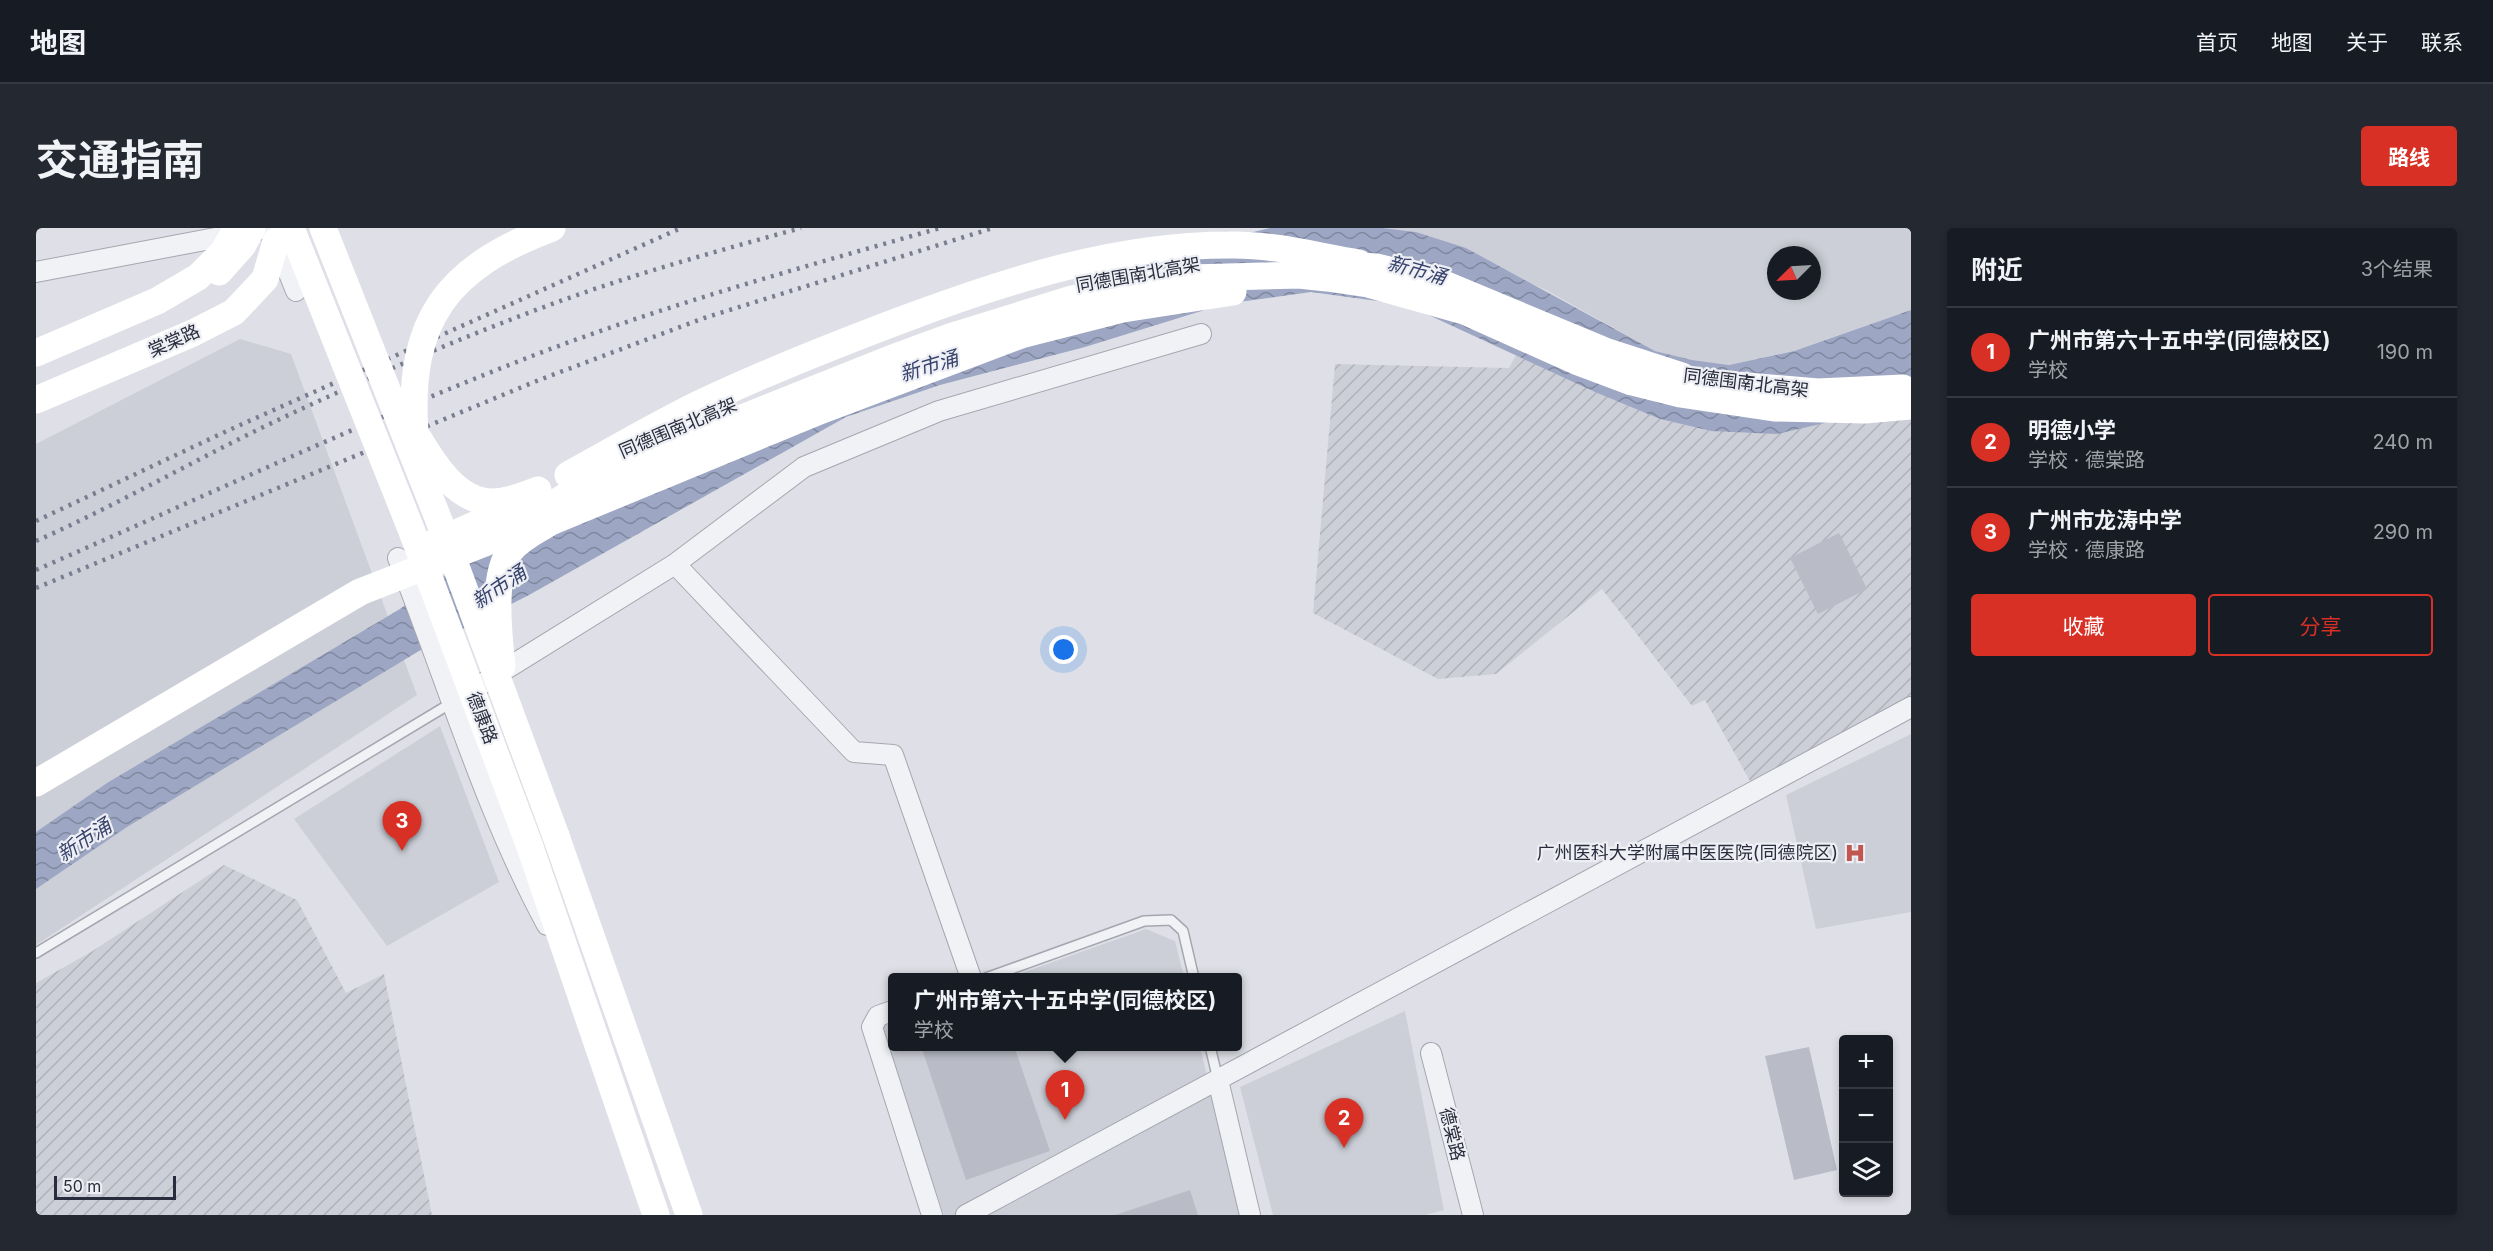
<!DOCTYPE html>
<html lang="zh">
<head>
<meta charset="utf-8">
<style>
  :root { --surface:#171b24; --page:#242831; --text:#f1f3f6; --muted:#9ea1a6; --line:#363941; --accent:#d93025 }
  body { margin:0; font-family:Inter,"Noto Sans SC",sans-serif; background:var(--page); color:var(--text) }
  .controls { position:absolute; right:18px; bottom:18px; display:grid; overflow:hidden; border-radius:6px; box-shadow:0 3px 9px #0003 }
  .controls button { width:54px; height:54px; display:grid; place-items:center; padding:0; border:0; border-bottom:2px solid var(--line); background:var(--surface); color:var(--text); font:30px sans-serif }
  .compass { position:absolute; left:1731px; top:18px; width:54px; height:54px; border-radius:50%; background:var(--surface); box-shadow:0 3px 9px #0003; rotate:246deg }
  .scale { position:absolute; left:18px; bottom:15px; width:122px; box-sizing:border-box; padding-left:6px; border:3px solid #292c3c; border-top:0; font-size:16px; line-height:21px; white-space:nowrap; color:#292c3c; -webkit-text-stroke:4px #eeeff4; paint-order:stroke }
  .you { position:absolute; left:1028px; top:422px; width:21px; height:21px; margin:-15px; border:4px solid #fff; border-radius:50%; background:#1a73e8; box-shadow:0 0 0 9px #1a73e833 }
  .badge { display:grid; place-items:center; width:39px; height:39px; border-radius:50%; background:var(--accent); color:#fff; font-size:20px; font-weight:700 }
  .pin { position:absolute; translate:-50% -50px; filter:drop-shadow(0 2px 3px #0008) }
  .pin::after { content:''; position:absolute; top:32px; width:21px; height:18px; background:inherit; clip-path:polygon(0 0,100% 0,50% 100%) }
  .popup { position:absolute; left:852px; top:745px; width:354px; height:78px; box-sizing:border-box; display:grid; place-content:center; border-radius:6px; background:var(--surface); filter:drop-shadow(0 2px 4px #0005); font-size:20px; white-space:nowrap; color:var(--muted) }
  .popup b { font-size:22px; color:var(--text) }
  .popup::after { content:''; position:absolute; left:50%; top:100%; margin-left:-12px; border:12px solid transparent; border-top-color:var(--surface) }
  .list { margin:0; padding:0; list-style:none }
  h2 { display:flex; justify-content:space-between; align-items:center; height:78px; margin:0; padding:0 24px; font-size:26px }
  h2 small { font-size:20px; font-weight:400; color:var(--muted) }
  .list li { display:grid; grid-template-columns:39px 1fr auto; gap:18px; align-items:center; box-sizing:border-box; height:90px; padding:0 24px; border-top:2px solid var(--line) }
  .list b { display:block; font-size:22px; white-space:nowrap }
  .list p { margin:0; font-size:20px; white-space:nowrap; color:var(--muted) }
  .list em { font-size:20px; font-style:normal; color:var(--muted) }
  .actions { display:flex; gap:12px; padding:18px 24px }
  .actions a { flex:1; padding:14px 0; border:2px solid var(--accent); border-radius:6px; text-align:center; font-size:21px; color:var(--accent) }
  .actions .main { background:var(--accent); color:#fff }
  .icon { flex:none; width:33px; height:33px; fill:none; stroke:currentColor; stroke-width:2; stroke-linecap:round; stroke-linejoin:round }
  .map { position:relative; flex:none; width:1875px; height:987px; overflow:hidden; border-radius:6px }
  header { display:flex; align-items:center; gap:36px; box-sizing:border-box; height:84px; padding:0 30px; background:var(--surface); border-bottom:2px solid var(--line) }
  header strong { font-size:28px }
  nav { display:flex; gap:33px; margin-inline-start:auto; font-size:21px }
  .intro { display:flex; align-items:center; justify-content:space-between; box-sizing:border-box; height:144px; padding:0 36px }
  h1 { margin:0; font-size:42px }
  .button { padding:15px 27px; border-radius:6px; background:var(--accent); color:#fff; font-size:21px; font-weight:700 }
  main { display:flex; gap:36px; padding:0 36px }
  aside { flex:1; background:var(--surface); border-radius:6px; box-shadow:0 3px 9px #0003 }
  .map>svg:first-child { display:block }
</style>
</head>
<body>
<header>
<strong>地图</strong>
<nav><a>首页</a><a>地图</a><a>关于</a><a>联系</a></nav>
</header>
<div class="intro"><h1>交通指南</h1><a class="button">路线</a></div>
<main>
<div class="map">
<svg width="1875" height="987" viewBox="0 0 1875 987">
  <defs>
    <pattern id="industrial-furrows" width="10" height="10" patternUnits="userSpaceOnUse" patternTransform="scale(1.5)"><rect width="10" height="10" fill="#cdcfd8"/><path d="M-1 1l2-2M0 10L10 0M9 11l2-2" fill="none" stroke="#b0b2ba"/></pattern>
    <pattern id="water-waves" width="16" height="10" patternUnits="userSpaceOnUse" patternTransform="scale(1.5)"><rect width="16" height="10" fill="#9da7c3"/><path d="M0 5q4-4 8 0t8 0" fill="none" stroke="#8088a0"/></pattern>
  </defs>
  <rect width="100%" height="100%" fill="#dfe0e7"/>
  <path fill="#cdcfd8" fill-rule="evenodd" d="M1347,0H1875V82L1757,123L1693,137L1656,132L1619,123L1510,62L1380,4ZM1740,27H1776V63H1740Z
    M204,111L255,126L381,467L0,717V216Z
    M404,498L463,654L351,718L258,591Z
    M1875,506V684L1780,701L1750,567Z
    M1110,701L1139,713L1148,749H974Z
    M1369,783L1408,982L1389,987H1237L1204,859Z
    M856,791V818L1164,819L1205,987H908L844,796Z"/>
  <path fill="url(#industrial-furrows)" d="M1480,127L1624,191L1675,203L1875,175V469L1715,555L1669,472L1656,478L1566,361L1460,446L1402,451L1277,385L1299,136L1473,140Z
    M188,637L261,672L310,765L348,746L396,987H0V755L55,724Z"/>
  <path fill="url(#water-waves)" d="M1234,0H1347L1380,4L1430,20L1619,123L1656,132L1693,137L1758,123L1875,82V175L1741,206L1675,203L1624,191L1559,164L1371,77L1275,64L1188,76L1049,119L904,157L810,189L493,367L383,423L91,599L0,661V604L71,555L364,381L444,321L723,179L1121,27Z"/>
  <path fill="#b9bbc6" d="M1803,305L1831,361L1782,386L1754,330Z
    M885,818H978L1014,923L930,952Z
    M1773,819L1801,942L1758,952L1729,828Z
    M1154,962L1162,987H1079Z"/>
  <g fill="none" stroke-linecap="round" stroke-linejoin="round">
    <g stroke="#a5a6b0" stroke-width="12">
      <path id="lane" d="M0,725L417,474
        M950,750L1108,693L1135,692L1147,703L1158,750
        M1174,818L1182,852"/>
    </g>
    <g stroke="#a5a6b0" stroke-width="22">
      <path id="street" d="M238,8L260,63
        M0,44L232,0
        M362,330C411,452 448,581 511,697
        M639,336L818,524L857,527L935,750
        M417,474L639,336L768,239L903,183L1165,106
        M856,783L842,788L836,799L896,987
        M1395,825L1437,987
        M1182,852L1214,987
        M930,987L1875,479"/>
    </g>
    <use href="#lane" stroke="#f1f2f5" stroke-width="9"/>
    <use href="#street" stroke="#f1f2f5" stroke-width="20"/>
    <path stroke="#fff" stroke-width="27" d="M1305,37L1341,39L1408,56L1569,123L1646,148
      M183,44L207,17L216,0
      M1699,157L1782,164L1867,160
      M0,172L157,105L198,84L229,51L240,13
      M532,247C576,223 618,198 663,176C730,144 799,117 868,91C972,52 1081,17 1193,17C1237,16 1280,28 1323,35
      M517,293L786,182L985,107L1087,81L1197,64
      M388,319L484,277
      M0,555L324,364L449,315L477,301L548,257L656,210L854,131L914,109L1036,71L1155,50L1263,47L1291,50L1332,56L1428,83L1540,133L1596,154L1644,166L1738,180L1829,182L1875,178
      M520,608L653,987
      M494,619L620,987"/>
    <path stroke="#7a7d8f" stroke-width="4.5" stroke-dasharray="3 6" stroke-linecap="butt" d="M0,293L193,202L645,0
      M0,313C88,274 172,224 259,184C347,143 436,105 527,72C605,44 685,22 765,0
      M0,342C165,270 328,193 496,128C629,77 767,39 904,0
      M0,360L503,152L668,90L957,0"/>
    <path stroke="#fff" stroke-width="27" d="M255,0L375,301L494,619
      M287,0L402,290L520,608
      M0,125L121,73L162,49L187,24L201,0
      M379,204C371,91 412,39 516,0
      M383,211C399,238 422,274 457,274C473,274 488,267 502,262
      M466,438C463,409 455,346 475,322C485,310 500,303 513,295"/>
  </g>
  <defs>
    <g id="hospital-bare" transform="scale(1.62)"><path d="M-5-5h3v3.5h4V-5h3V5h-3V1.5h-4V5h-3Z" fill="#c1564f" stroke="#eeeff4" stroke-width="2.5" paint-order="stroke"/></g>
  </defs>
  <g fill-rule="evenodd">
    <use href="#hospital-bare" x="1819" y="625"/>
  </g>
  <g text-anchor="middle" stroke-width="4.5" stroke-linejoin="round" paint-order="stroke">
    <g font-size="18" fill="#292c3c" stroke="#eeeff4">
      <text transform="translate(1102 47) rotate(-10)" y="6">同德围南北高架</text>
      <text transform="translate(138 113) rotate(-24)" y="6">棠棠路</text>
      <text transform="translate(1710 155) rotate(7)" y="6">同德围南北高架</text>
      <text transform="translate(642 200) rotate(-23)" y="6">同德围南北高架</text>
      <text transform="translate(446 490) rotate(69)" y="6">德康路</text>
      <text transform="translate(1416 906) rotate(76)" y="6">德棠路</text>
    </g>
    <g font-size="18" fill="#292c3c" stroke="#eeeff4" text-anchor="end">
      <text x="1802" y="631">广州医科大学附属中医医院(同德院区)</text>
    </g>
    <g font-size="20" font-style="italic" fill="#37436c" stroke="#eeeff4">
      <text transform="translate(1381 42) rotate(15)" y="7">新市涌</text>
      <text transform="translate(893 138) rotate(-17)" y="7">新市涌</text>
      <text transform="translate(463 359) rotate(-34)" y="7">新市涌</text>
      <text transform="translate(48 612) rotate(-33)" y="7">新市涌</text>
    </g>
  </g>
</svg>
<div class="controls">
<button>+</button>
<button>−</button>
<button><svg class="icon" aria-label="layers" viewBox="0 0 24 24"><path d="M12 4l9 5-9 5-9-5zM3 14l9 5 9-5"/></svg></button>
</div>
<svg class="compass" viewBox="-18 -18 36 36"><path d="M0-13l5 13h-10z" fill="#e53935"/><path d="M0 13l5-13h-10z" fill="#9ea1a6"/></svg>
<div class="scale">50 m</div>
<div class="you"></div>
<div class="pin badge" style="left:1029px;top:892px">1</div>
<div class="popup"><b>广州市第六十五中学(同德校区)</b>学校</div>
<div class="pin badge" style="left:1308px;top:920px">2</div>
<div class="pin badge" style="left:366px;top:623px">3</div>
</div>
<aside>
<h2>附近<small>3个结果</small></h2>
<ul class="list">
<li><span class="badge">1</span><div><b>广州市第六十五中学(同德校区)</b><p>学校</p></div><em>190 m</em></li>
<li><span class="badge">2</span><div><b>明德小学</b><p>学校 · 德棠路</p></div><em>240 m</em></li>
<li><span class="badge">3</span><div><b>广州市龙涛中学</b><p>学校 · 德康路</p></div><em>290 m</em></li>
</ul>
<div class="actions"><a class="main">收藏</a><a>分享</a></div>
</aside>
</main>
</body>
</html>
